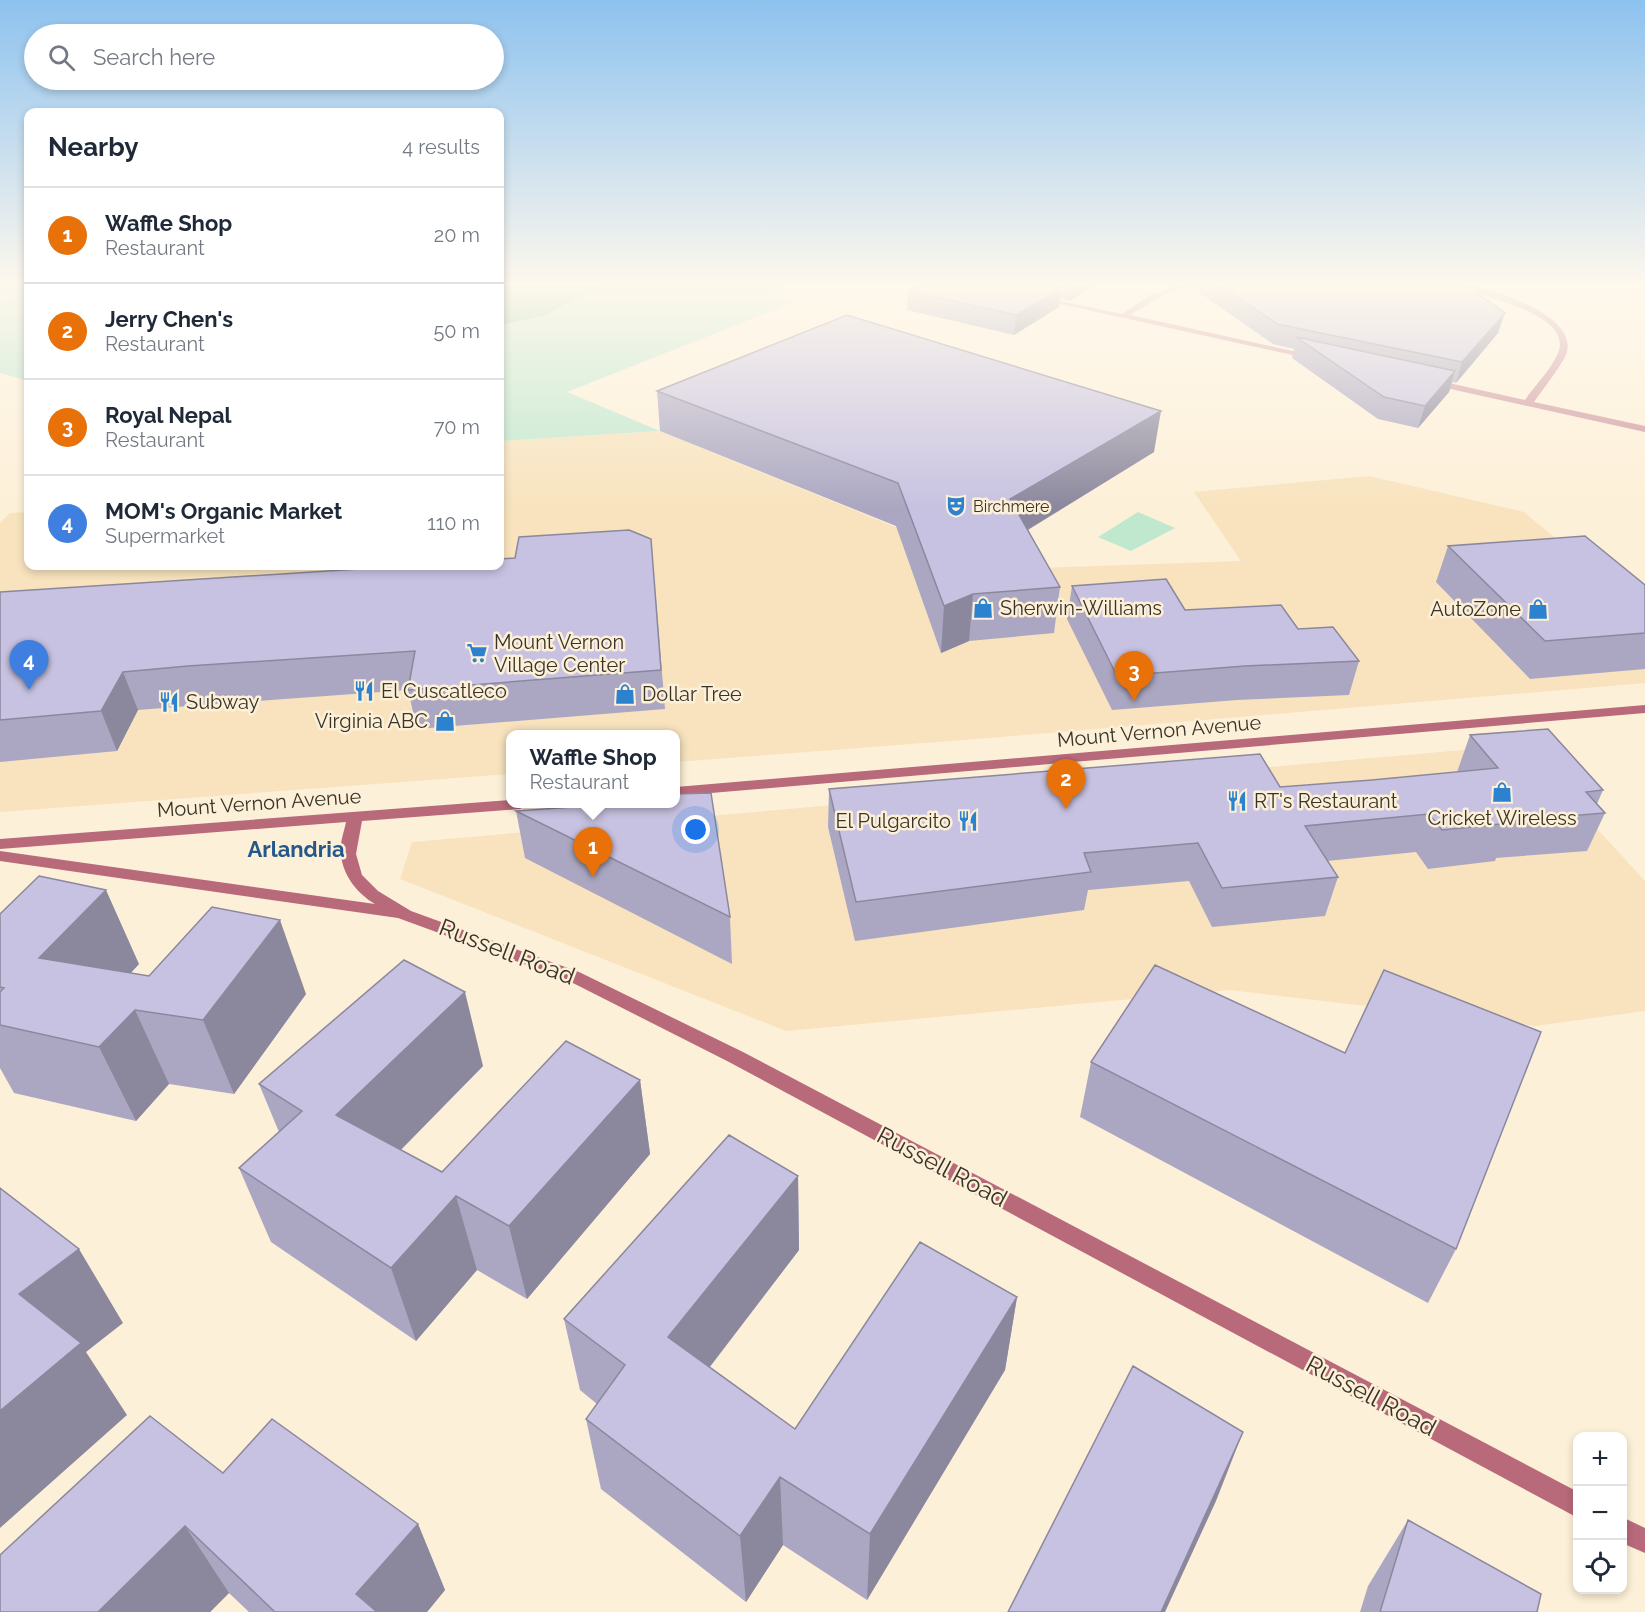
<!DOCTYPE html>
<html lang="en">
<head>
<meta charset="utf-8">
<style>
  :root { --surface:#fff; --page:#f6f6f7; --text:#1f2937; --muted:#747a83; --line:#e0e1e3; --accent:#2d82d0 }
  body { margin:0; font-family:Raleway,sans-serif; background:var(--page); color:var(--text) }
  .controls { position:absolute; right:18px; bottom:18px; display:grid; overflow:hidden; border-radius:12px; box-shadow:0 3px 9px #0003 }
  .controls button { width:54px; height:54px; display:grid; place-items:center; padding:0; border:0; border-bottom:2px solid var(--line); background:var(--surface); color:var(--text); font:30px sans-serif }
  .you { position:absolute; left:696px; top:830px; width:21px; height:21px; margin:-15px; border:4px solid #fff; border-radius:50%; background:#1a73e8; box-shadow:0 0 0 9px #1a73e833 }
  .badge { display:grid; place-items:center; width:39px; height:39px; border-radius:50%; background:var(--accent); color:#fff; font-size:20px; font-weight:700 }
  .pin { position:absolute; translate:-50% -50px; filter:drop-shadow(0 2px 3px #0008) }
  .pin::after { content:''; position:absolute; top:32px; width:21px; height:18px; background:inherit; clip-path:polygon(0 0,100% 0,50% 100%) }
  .popup { position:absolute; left:506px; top:730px; width:174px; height:78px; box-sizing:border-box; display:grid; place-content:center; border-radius:12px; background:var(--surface); filter:drop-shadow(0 2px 4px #0005); font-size:20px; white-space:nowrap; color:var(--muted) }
  .popup b { font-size:22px; color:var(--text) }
  .popup::after { content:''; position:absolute; left:50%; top:100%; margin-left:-12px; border:12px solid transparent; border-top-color:var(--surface) }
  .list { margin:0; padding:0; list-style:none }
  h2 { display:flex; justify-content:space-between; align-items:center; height:78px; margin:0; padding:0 24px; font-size:26px }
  h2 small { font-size:20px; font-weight:400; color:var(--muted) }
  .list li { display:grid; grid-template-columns:39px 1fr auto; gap:18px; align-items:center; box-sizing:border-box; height:96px; padding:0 24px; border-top:2px solid var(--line) }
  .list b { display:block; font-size:22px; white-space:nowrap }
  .list p { margin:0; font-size:20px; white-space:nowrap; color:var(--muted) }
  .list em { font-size:20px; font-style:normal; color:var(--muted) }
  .icon { flex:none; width:33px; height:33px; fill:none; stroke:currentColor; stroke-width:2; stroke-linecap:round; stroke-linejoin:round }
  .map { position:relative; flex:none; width:1645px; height:1612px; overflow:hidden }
  .search { position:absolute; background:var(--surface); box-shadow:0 3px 9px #0003; left:24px; top:24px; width:480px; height:66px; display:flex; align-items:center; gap:15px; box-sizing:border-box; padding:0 21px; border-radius:33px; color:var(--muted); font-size:22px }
  .panel { position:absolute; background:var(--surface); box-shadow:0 3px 9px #0003; left:24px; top:108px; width:480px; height:462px; border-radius:12px }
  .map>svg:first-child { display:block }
</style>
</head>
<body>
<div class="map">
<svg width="1645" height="1612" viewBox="0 0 1645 1612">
  <rect width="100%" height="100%" fill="#fdf0d8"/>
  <path fill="#f8e3be" d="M660,431L952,550L921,572L1241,561L1194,492L1369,476L1524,512L1645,614V683L989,738L676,762V734H510V774L0,812V523L10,513L28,512V566H500V441Z
    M1520,745L1645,881V1011L1535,1026L1230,990L786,1031L400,879L412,842Z"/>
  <path fill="#bfe8ce" d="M0,282H28V381L0,373Z
    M500,282H796L768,296L792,303L567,392L660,431L500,441Z
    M1138,512L1175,528L1131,551L1098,537Z"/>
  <path fill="#8ed1a9" d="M500,282H608L543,316L500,325Z"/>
  <path fill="#a5d7f9" d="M3,282H28V300L4,296L0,291Z"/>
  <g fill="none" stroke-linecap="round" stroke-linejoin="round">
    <path fill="#ce97a0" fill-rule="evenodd" d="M1191,282H1210L1165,294L1130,315L1315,356L1311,359L1037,299L1041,297L1122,314L1150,295Z
      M1444,282C1473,282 1577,310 1567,352C1565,361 1541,392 1534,402L1645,426V432L1428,384V380L1431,379L1525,400C1535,385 1551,370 1558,353C1576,310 1464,294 1444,282Z"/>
    <path fill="#b86a7a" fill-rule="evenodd" d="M1645,705V713L676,796V787Z
      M510,800V804H527L520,809L362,821L356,854L362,875L378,891L411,911L579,972L743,1052L1578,1492V1518L729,1062L567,980L398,918L0,861V851L375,904C358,894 343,876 341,855C339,845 344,832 346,822L0,849V839Z
      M1622,1517L1645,1528V1553L1622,1543Z"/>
  </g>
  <path fill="#aba7c2" d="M925,282H1100L1070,301L1060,299L1059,307L1014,335L907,310L908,291Z
    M1195,282H1460L1498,333L1456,383L1452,382L1449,392L1418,428L1378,419L1292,358L1294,349L1273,344L1194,289Z
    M657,391L1154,452L1028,530L1060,587L1054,633L969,641L941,653L896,526L660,431Z
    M1448,546L1645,585V669L1530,679L1436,582Z
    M654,575L665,709L417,729L408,690L201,705L138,710L117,751L0,762V592Z
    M1072,586L1185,610L1298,629L1359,661L1349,695L1237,700L1112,710L1067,619Z
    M1470,735L1603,790L1597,804L1605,813L1587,851L1496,858L1495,861L1428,869L1416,852L1327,861L1338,877L1325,916L1212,927L1189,881L1088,890L1084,910L855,941L828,827L829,789L1280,787L1372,780L1457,772Z
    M615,804L730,917L732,964L525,858L516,811Z
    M0,914L139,964L130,973L149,976L306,994L234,1094L169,1084L136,1121L14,1093L0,1068Z
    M1091,1062L1456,1249L1428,1303L1080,1117Z
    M483,1066L401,1150L442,1172L640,1080L650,1154L527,1299L477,1270L416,1341L271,1242L239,1168L279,1132L259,1084Z
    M798,1176L799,1250L710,1367L795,1429L1017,1297L1005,1370L867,1600L783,1545L746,1602L601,1489L586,1419L597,1404L580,1390L564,1319Z
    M223,1473L418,1524L445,1590L427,1612H249L229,1593L210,1612H0Z
    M1408,1520L1537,1612H1360L1368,1586Z"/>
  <path fill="#8b889e" d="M1072,282H1100L1070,301Z
    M1062,288L1059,307L1014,335L1016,315Z
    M1505,313L1498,333L1456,383L1462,362Z
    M1455,371L1449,392L1418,428L1425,406Z
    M1161,411L1154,452L1006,543L1010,499Z
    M973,594L969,641L941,653L944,606Z
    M123,672L138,710L117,751L101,711Z
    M106,890L139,964L77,1032L39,958Z
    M280,920L306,994L234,1094L203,1020Z
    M465,992L483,1066L362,1189L336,1115Z
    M135,1010L169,1084L136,1121L99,1047Z
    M640,1080L650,1154L527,1299L509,1226Z
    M798,1176L799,1250L678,1408L668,1337Z
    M456,1196L477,1270L416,1341L391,1268Z
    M79,1249L123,1323L86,1352L127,1415L0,1528V1411L19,1294Z
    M1017,1297L1005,1370L867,1600L870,1534Z
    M1243,1432L1216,1501L1165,1612H1161Z
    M780,1477L783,1545L746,1602L740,1536Z
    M418,1524L445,1590L427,1612H366L356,1594Z
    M185,1526L229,1593L210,1612H98Z"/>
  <path fill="#c7c2e1" stroke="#8b889e" stroke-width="1.5" d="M925,282H1034L1062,288L1016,315L908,291Z
    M1216,282H1460L1505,313L1462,362L1277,324Z
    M847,315L1161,411L1010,499L1060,587L973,594L944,606L898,483L657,391Z
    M1296,337L1455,371L1425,406L1384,397Z
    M629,530L651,539L661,670L408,690L415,651L188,666L123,672L101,711L0,720V592L406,566H500V559L515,558L519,537Z
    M1585,536L1645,585V633L1545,641L1448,546Z
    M1166,579L1185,610L1281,605L1298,629L1333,627L1359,661L1245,666L1117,676L1072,586Z
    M1548,729L1603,790L1586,792L1605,813L1508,821L1511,823L1442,830L1429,814L1305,826L1338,877L1222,888L1198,843L1084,853L1091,872L856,902L829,789L1260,754L1280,787L1372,780L1498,768L1470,735Z
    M711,793L730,917L516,811L615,804H675V794Z
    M39,876L106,890L39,958L149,976L212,907L280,920L203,1020L135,1010L99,1047L0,1025V992L4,988L0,987V914Z
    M404,960L465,992L336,1115L442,1172L566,1041L640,1080L509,1226L456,1196L391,1268L239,1168L302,1111L259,1084Z
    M1155,965L1345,1053L1384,970L1541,1032L1456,1249L1091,1062Z
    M729,1135L798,1176L668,1337L795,1429L920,1242L1017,1297L870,1534L780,1477L740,1536L586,1419L625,1365L564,1319Z
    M0,1188L79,1249L19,1294L81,1343L0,1411Z
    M1133,1366L1243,1432L1161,1612H1008Z
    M150,1416L223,1473L272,1419L418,1524L356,1594L377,1612H275L185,1526L98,1612H0V1555Z
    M1408,1520L1541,1594L1537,1612H1380Z"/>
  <linearGradient id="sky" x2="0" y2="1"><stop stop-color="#8dc2ef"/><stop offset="0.56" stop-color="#fef8ed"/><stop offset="1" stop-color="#fef8ed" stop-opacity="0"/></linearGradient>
  <rect width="1645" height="508" fill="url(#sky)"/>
  <defs>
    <g id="theatre-bare" transform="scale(1.62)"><path d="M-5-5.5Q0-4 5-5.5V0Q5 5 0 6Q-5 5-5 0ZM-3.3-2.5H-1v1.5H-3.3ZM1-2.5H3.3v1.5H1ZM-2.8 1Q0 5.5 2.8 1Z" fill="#2d82d0" stroke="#fdf0d8" stroke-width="2.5" paint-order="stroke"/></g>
    <g id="shop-bare" transform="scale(1.62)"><path d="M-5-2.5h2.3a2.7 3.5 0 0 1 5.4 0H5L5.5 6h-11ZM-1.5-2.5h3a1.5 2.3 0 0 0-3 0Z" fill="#2d82d0" stroke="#fdf0d8" stroke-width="2.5" paint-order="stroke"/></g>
    <g id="supermarket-bare" transform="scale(1.62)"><path d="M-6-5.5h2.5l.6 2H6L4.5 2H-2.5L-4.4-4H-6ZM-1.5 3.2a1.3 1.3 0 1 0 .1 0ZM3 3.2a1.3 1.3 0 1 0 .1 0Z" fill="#2d82d0" stroke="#fdf0d8" stroke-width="2.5" paint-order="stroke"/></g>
    <g id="restaurant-bare" transform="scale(1.62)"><path d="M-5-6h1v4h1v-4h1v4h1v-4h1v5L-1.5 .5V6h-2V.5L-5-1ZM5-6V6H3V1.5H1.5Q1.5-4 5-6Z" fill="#2d82d0" stroke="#fdf0d8" stroke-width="2.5" paint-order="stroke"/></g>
  </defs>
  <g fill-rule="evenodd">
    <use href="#theatre-bare" x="956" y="506"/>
    <use href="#shop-bare" x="983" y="608"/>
    <use href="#shop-bare" x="1538" y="609"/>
    <use href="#supermarket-bare" x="477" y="653"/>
    <use href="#restaurant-bare" x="364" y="691"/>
    <use href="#shop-bare" x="625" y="694"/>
    <use href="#restaurant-bare" x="169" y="702"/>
    <use href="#shop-bare" x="445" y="721"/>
    <use href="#shop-bare" x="1502" y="792"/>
    <use href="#restaurant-bare" x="1237" y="801"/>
    <use href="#restaurant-bare" x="968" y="821"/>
  </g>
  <g text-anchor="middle" stroke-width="5" stroke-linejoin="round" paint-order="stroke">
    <g font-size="16" fill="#3a3428" stroke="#fdf0d8" text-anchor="start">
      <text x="973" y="512">Birchmere</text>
    </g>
    <g font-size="20" fill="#3a3428" stroke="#fdf0d8" text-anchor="start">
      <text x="1000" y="615">Sherwin-Williams</text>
      <text x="1521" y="616" text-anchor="end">AutoZone</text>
      <text x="494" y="649">Mount Vernon<tspan x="494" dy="23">Village Center</tspan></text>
      <text x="381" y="698">El Cuscatleco</text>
      <text x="642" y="701">Dollar Tree</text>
      <text x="186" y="709">Subway</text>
      <text x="428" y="728" text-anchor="end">Virginia ABC</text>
      <text x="1254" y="808">RT's Restaurant</text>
      <text x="1502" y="825" text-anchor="middle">Cricket Wireless</text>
      <text x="951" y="828" text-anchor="end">El Pulgarcito</text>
    </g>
    <g font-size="20" fill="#3a3428" stroke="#fdf0d8">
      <text transform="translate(1159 731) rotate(-5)" y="7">Mount Vernon Avenue</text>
      <text transform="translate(259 803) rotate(-4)" y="7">Mount Vernon Avenue</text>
    </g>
    <g font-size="22" font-weight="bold" fill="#24588b" stroke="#fdf0d8">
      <text x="296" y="857">Arlandria</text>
    </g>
    <g font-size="24" fill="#3a3428" stroke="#fdf0d8">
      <text transform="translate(507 952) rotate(21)" y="8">Russell Road</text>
      <text transform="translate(942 1167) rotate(28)" y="8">Russell Road</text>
      <text transform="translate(1371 1396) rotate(28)" y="8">Russell Road</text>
    </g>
  </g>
</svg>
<div class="controls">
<button>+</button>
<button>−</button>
<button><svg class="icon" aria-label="locate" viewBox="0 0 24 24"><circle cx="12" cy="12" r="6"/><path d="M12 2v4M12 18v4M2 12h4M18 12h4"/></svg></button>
</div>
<div class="you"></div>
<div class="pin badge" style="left:593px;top:877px;background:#e8710a">1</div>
<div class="popup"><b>Waffle Shop</b>Restaurant</div>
<div class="pin badge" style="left:1066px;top:809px;background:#e8710a">2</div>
<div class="pin badge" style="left:1134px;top:701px;background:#e8710a">3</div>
<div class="pin badge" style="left:29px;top:690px;background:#3f7fe0">4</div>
<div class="search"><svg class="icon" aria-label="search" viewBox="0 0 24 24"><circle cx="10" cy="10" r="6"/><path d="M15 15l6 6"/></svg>Search here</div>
<section class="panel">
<h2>Nearby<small>4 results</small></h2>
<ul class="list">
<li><span class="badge" style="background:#e8710a">1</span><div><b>Waffle Shop</b><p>Restaurant</p></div><em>20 m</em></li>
<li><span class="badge" style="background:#e8710a">2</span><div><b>Jerry Chen's</b><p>Restaurant</p></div><em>50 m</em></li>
<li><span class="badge" style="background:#e8710a">3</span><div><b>Royal Nepal</b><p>Restaurant</p></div><em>70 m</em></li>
<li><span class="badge" style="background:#3f7fe0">4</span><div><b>MOM's Organic Market</b><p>Supermarket</p></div><em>110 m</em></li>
</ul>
</section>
</div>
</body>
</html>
